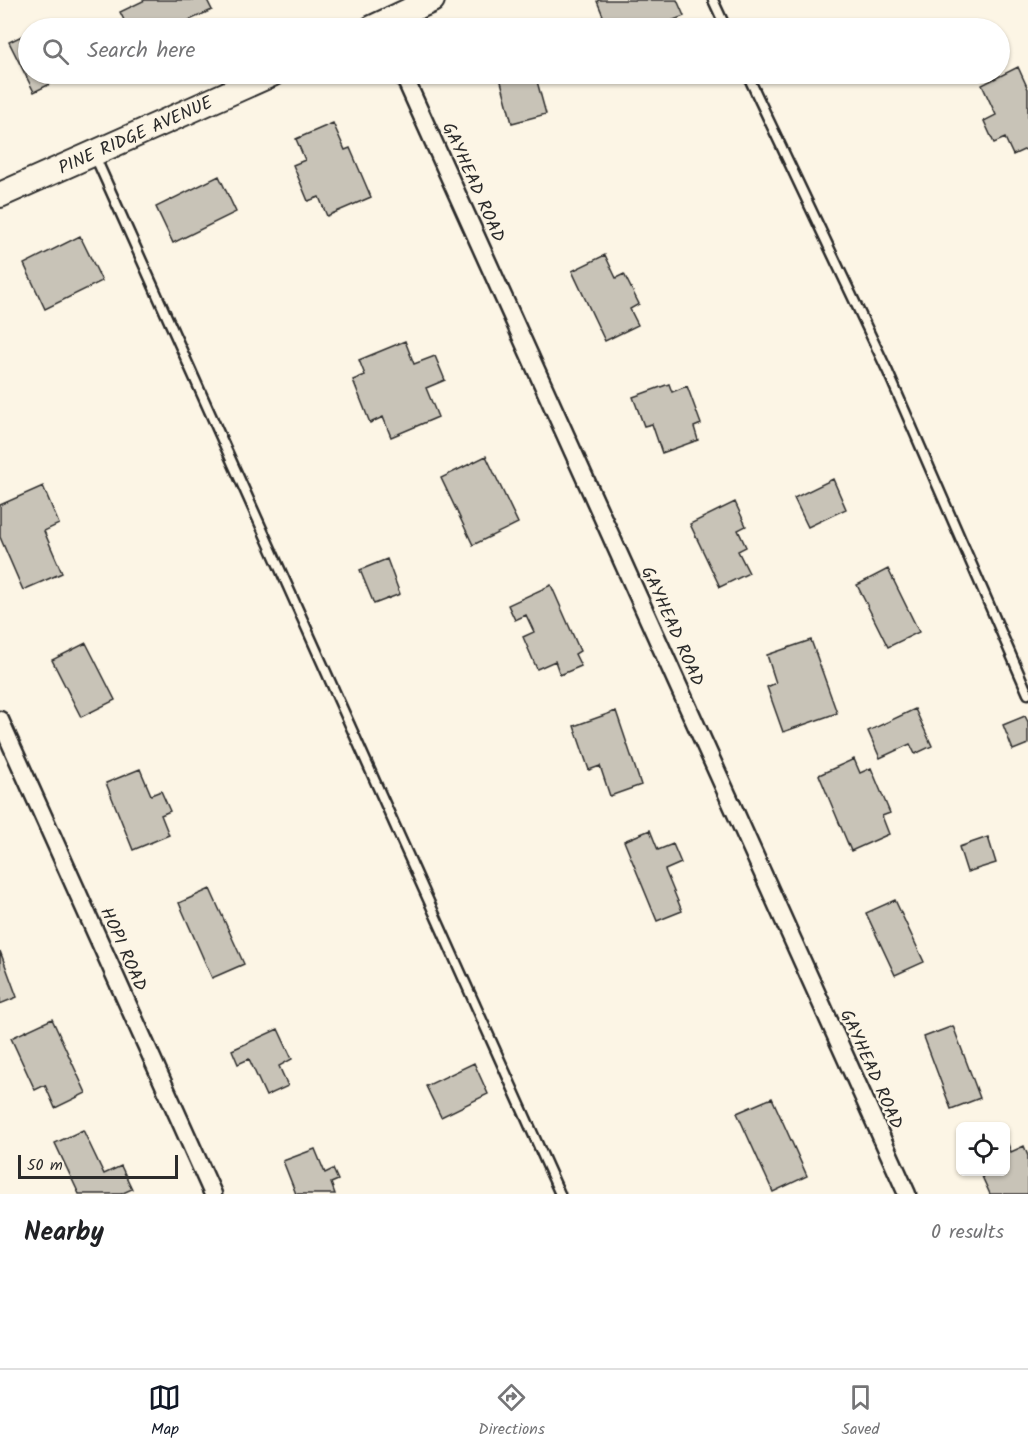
<!DOCTYPE html>
<html lang="en">
<head>
<meta charset="utf-8">
<style>
  :root { --surface:#fff; --page:#f6f6f6; --text:#202124; --muted:#757577; --line:#e0e0e0; --accent:#111827 }
  body { margin:0; font-family:Kalam,sans-serif; background:var(--page); color:var(--text) }
  .controls { position:absolute; right:18px; bottom:18px; display:grid; overflow:hidden; border-radius:9px; box-shadow:0 2px 4px #0004 }
  .controls button { width:54px; height:54px; display:grid; place-items:center; padding:0; border:0; border-bottom:2px solid var(--line); background:var(--surface); color:var(--text); font:30px sans-serif }
  .scale { position:absolute; left:18px; bottom:15px; width:160px; box-sizing:border-box; padding-left:6px; border:3px solid #2b2b2b; border-top:0; font-size:16px; line-height:21px; white-space:nowrap; color:#2b2b2b; -webkit-text-stroke:4px #fcf5e5; paint-order:stroke }
  .list { margin:0; padding:0; list-style:none }
  h2 { display:flex; justify-content:space-between; align-items:center; height:78px; margin:0; padding:0 24px; font-size:26px }
  h2 small { font-size:20px; font-weight:400; color:var(--muted) }
  .icon { flex:none; width:33px; height:33px; fill:none; stroke:currentColor; stroke-width:2; stroke-linecap:round; stroke-linejoin:round }
  .map { position:relative; flex:none; width:1028px; height:1194px; overflow:hidden }
  .search { position:absolute; background:var(--surface); box-shadow:0 2px 4px #0004; left:18px; right:18px; top:18px; height:66px; display:flex; align-items:center; gap:15px; box-sizing:border-box; padding:0 21px; border-radius:33px; color:var(--muted); font-size:22px }
  .sheet { height:174px; background:var(--surface) }
  nav { display:flex; justify-content:space-around; align-items:center; box-sizing:border-box; height:84px; border-top:2px solid var(--line); background:var(--surface); font-size:16px; color:var(--muted) }
  nav a { display:grid; justify-items:center; gap:3px }
  nav .on { color:var(--accent) }
  .map>svg:first-child { display:block }
</style>
</head>
<body>
<div class="map">
<svg width="1028" height="1194" viewBox="0 0 1028 1194">
  <rect width="100%" height="100%" fill="#fcf5e5"/>
  <filter id="ink" filterUnits="userSpaceOnUse"><feTurbulence type="fractalNoise" baseFrequency=".0167" numOctaves="2"/><feDisplacementMap in="SourceGraphic" scale="12" xChannelSelector="R" yChannelSelector="G"/><feConvolveMatrix kernelMatrix="1 2 1 2 8 2 1 2 1" color-interpolation-filters="sRGB"/></filter>
  <g filter="url(#ink)">
    <path fill="#c8c3b7" stroke="#2b2b2b" stroke-width="1.5" d="M145,0H207L212,10L172,28H128L120,12Z
      M599,0H677L684,16L653,28H648L645,22L630,28H608L597,1Z
      M28,33V74H70L34,92L9,42Z
      M1018,67L1028,89V148L1013,155L1005,138L994,143L984,121L996,115L982,85Z
      M499,74H535L546,114L512,123Z
      M333,123L345,150L350,148L371,197L327,216L319,197L308,201L293,165L305,160L296,139Z
      M219,176L236,212L173,243L156,207Z
      M80,236L102,281L45,309L24,264Z
      M605,255L616,278L624,274L639,304L630,309L638,325L605,341L572,271Z
      M405,341L414,364L435,356L445,380L426,388L438,417L391,437L383,417L370,423L353,380L365,375L359,360Z
      M669,384L672,392L687,386L701,424L694,427L698,440L662,453L652,424L644,426L633,397Z
      M486,456L518,523L473,545L441,478Z
      M833,479L846,509L808,527L794,498Z
      M43,486L59,524L44,531L62,573L23,590L0,537V505Z
      M735,502L746,526L738,530L746,547L738,551L749,573L720,587L690,524Z
      M387,559L400,594L374,604L360,570Z
      M888,569L919,632L888,647L857,585Z
      M551,585L580,651L575,654L581,666L560,675L555,661L537,669L523,637L534,632L526,615L515,620L508,605Z
      M811,640L837,713L783,732L767,687L776,683L767,655Z
      M86,643L115,700L81,717L52,660Z
      M915,709L932,746L915,754L910,744L880,758L868,731Z
      M616,711L641,785L610,796L600,766L589,770L574,726Z
      M1025,716L1028,722V744L1013,750L1003,725Z
      M854,759L860,773L871,768L890,813L882,816L889,834L851,851L819,775Z
      M140,769L151,795L161,791L170,811L161,815L169,835L133,850L106,783Z
      M650,830L658,850L673,844L681,863L665,870L682,911L657,921L624,841Z
      M988,837L996,863L967,872L959,847Z
      M210,889L244,964L212,978L179,903Z
      M895,900L924,962L895,975L866,913Z
      M0,951L17,997L0,1004Z
      M52,1019L86,1093L55,1108L45,1085L35,1090L11,1038Z
      M953,1026L980,1098L951,1109L924,1037Z
      M278,1029L292,1059L279,1066L288,1086L266,1096L249,1059L238,1064L232,1050Z
      M474,1063L488,1094L441,1117L426,1086Z
      M772,1098L807,1176L773,1192L737,1113Z
      M83,1130L104,1174L121,1166L132,1189L121,1194H79L55,1143Z
      M1008,1144L1011,1152L1024,1146L1028,1156V1194H990L980,1172H1006V1145Z
      M315,1149L325,1173L333,1169L338,1180L331,1183L335,1194H296L283,1161Z"/>
    <g fill="none" stroke-linecap="round" stroke-linejoin="round">
      <g stroke="#2b2b2b" stroke-width="13">
        <path id="lane" d="M713,0L726,28
          M747,74L888,372L1028,694
          M94,154L560,1194"/>
      </g>
      <g stroke="#2b2b2b" stroke-width="21">
        <path id="street" d="M403,74L907,1194
          M0,720L213,1194"/>
      </g>
      <g stroke="#2b2b2b" stroke-width="28">
        <g id="secondary">
          <path d="M372,28L432,0"/>
          <path id="s1" d="M0,195L272,74"/>
        </g>
      </g>
      <use href="#lane" stroke="#fcf5e5" stroke-width="8"/>
      <use href="#street" stroke="#fcf5e5" stroke-width="16"/>
      <use href="#secondary" stroke="#fcf5e5" stroke-width="24"/>
    </g>
  </g>
  <g text-anchor="middle" stroke-width="4.5" stroke-linejoin="round" paint-order="stroke">
    <g font-size="18" fill="#2b2b2b" stroke="#fcf5e5">
      <text dy="6" stroke="none"><textPath href="#s1" startOffset="148">PINE RIDGE AVENUE</textPath></text>
      <text transform="translate(474 182) rotate(66)" y="6">GAYHEAD ROAD</text>
      <text transform="translate(673 626) rotate(66)" y="6">GAYHEAD ROAD</text>
      <text transform="translate(124 949) rotate(66)" y="6">HOPI ROAD</text>
      <text transform="translate(872 1069) rotate(66)" y="6">GAYHEAD ROAD</text>
    </g>
  </g>
</svg>
<div class="controls">
<button><svg class="icon" aria-label="locate" viewBox="0 0 24 24"><circle cx="12" cy="12" r="6"/><path d="M12 2v4M12 18v4M2 12h4M18 12h4"/></svg></button>
</div>
<div class="scale">50 m</div>
<div class="search"><svg class="icon" aria-label="search" viewBox="0 0 24 24"><circle cx="10" cy="10" r="6"/><path d="M15 15l6 6"/></svg>Search here</div>
</div>
<section class="sheet">
<h2>Nearby<small>0 results</small></h2>
<ul class="list">
</ul>
</section>
<nav>
<a class="on"><svg class="icon" aria-label="map" viewBox="0 0 24 24"><path d="M3 6l6-2 6 2 6-2v14l-6 2-6-2-6 2zM9 4v14M15 6v14"/></svg>Map</a>
<a><svg class="icon" aria-label="directions" viewBox="0 0 24 24"><path d="M12 3l9 9-9 9-9-9zM9 14v-3h6M13 9l2 2-2 2"/></svg>Directions</a>
<a><svg class="icon" aria-label="saved" viewBox="0 0 24 24"><path d="M7 4h10v16l-5-4-5 4z"/></svg>Saved</a>
</nav>
</body>
</html>
